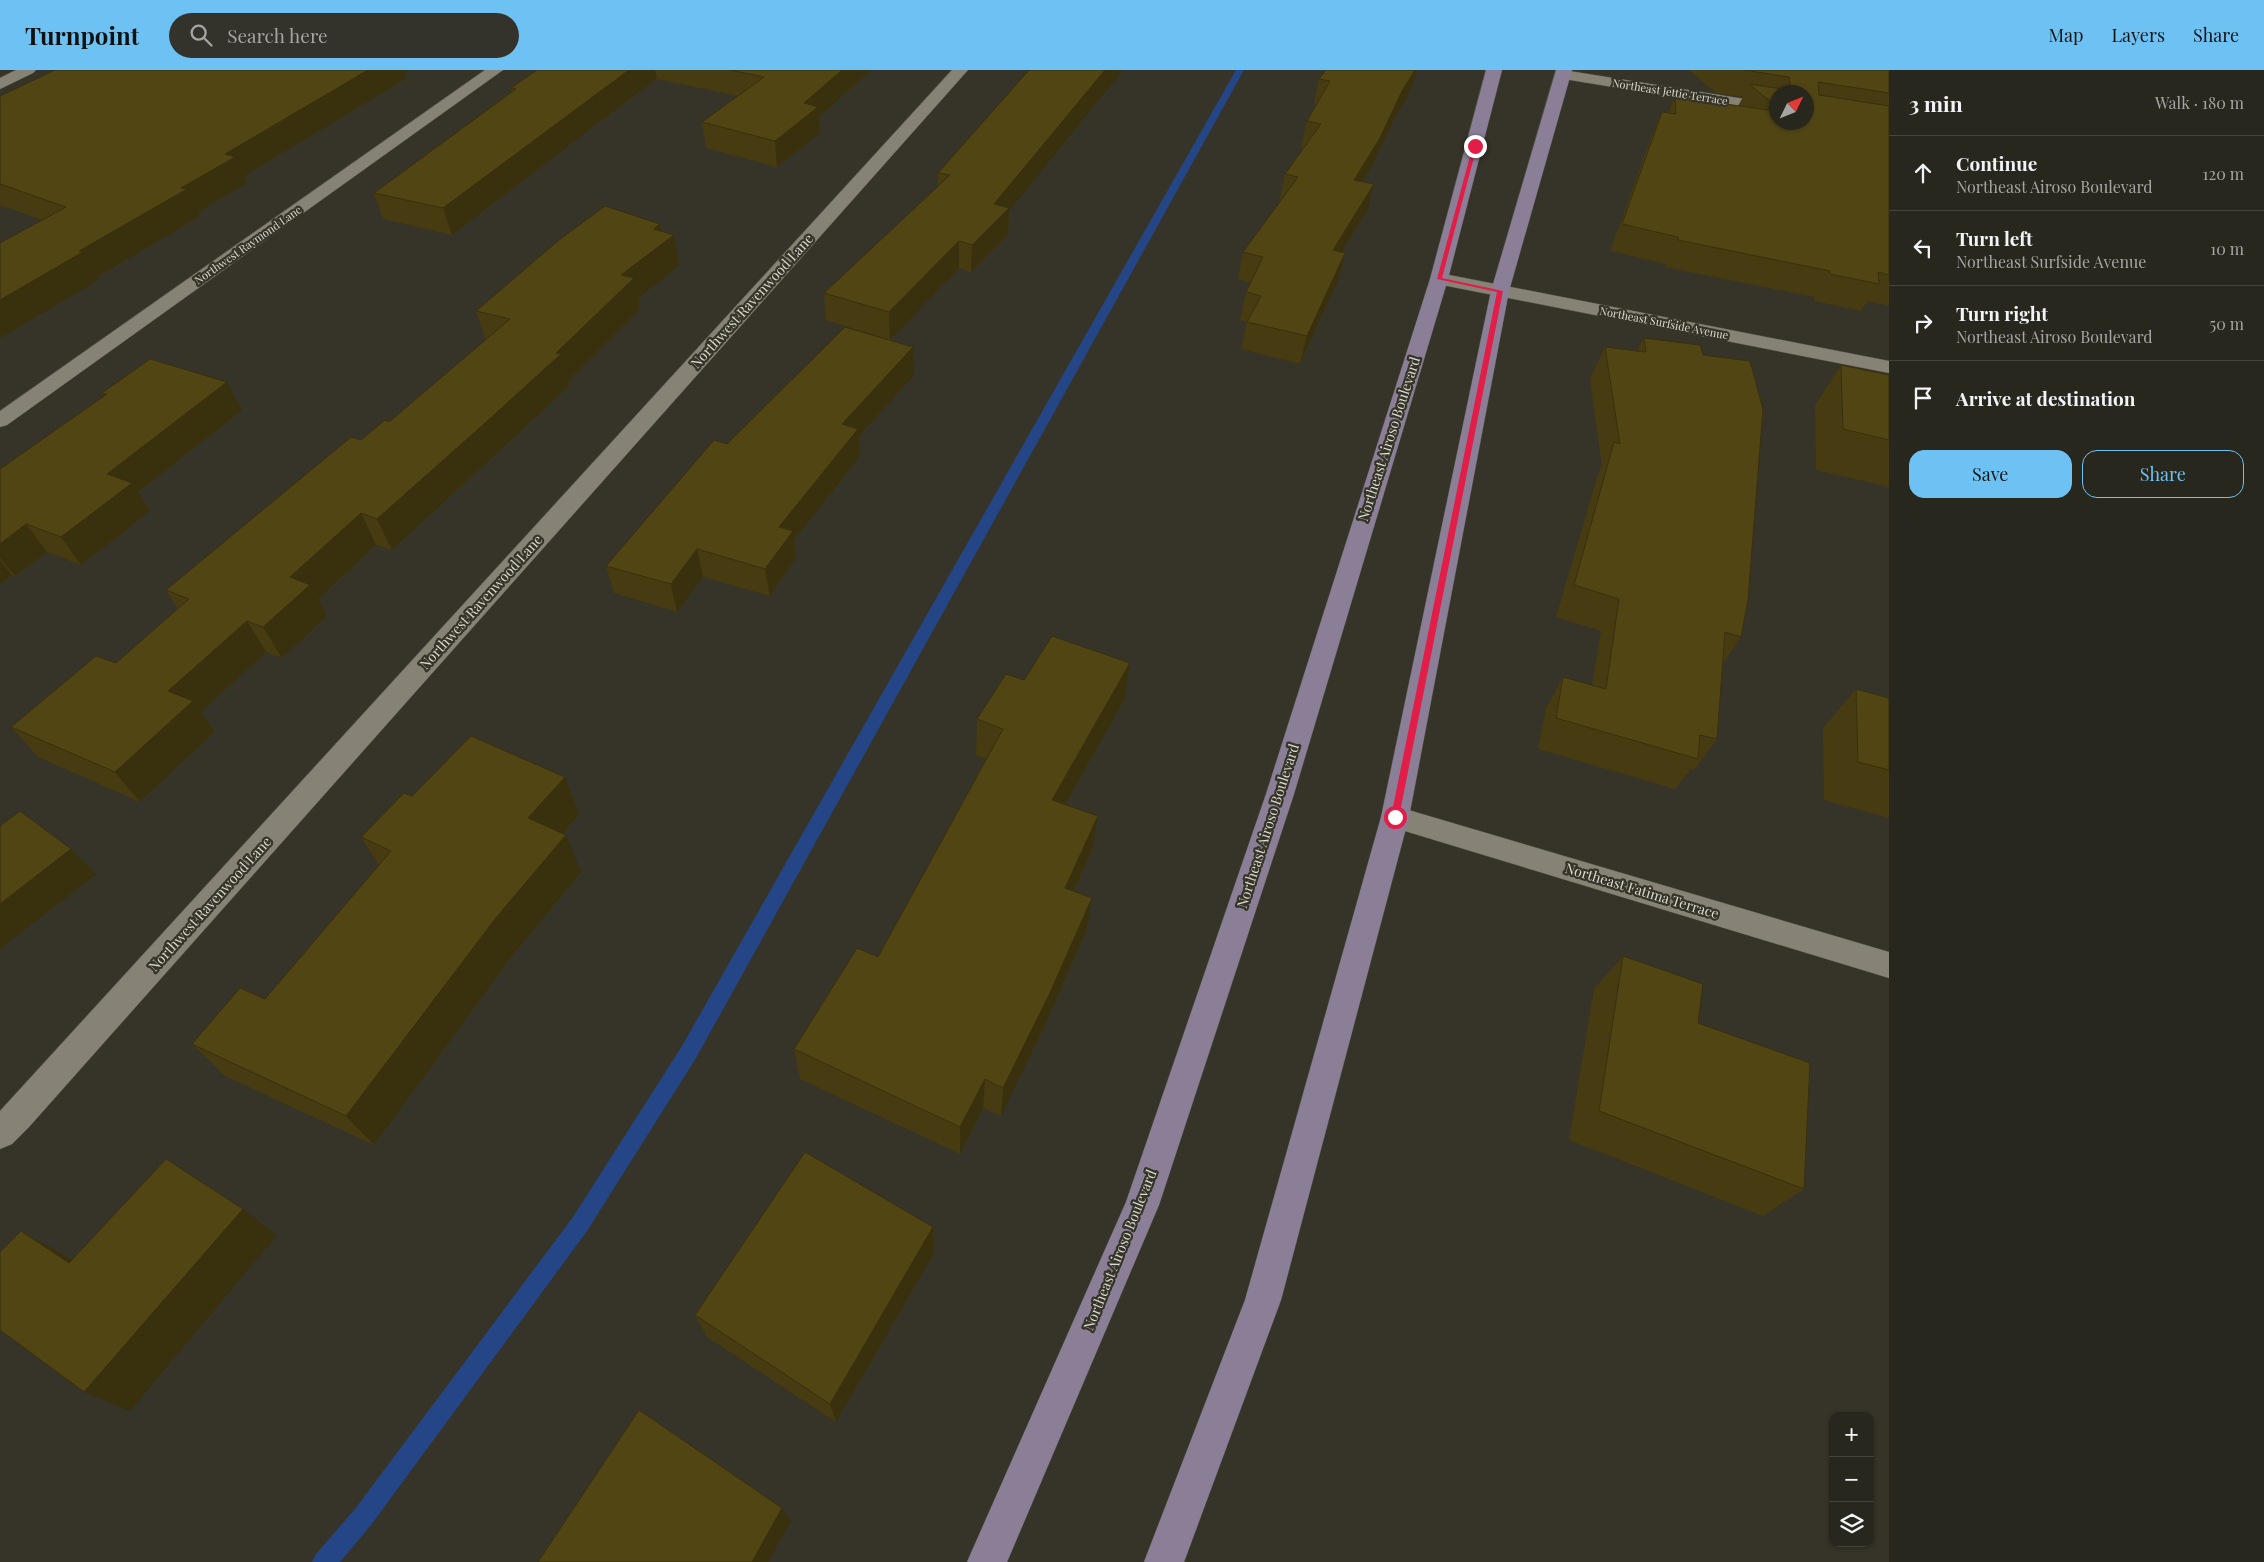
<!DOCTYPE html>
<html lang="en">
<head>
<meta charset="utf-8">
<style>
  :root { --surface:#28271e; --page:#34332b; --text:#f1f3f6; --muted:#a5a5a4; --line:#44443c; --accent:#6dc2f3 }
  body { margin:0; font-family:"Playfair Display",serif; background:var(--page); color:var(--text) }
  .controls { position:absolute; right:15px; bottom:15px; display:grid; overflow:hidden; border-radius:10px; box-shadow:0 1px 4px #0004 }
  .controls button { width:45px; height:45px; display:grid; place-items:center; padding:0; border:0; border-bottom:1px solid var(--line); background:var(--surface); color:var(--text); font:25px sans-serif }
  .compass { position:absolute; left:1769px; top:15px; width:45px; height:45px; border-radius:50%; background:var(--surface); box-shadow:0 1px 4px #0004; rotate:47deg }
  .stop { position:absolute; width:15px; height:15px; margin:-11px; border:4px solid #e11d48; border-radius:50%; background:#fff }
  .stop.end { background:#e11d48; border-color:#fff; box-shadow:0 1px 5px #0008 }
  .list { margin:0; padding:0; list-style:none }
  h2 { display:flex; justify-content:space-between; align-items:center; height:65px; margin:0; padding:0 20px; font-size:21px }
  h2 small { font-size:16px; font-weight:400; color:var(--muted) }
  .list li { display:grid; grid-template-columns:32px 1fr auto; gap:15px; align-items:center; box-sizing:border-box; height:75px; padding:0 20px; border-top:1px solid var(--line) }
  .list b { display:block; font-size:19px; white-space:nowrap }
  .list p { margin:0; font-size:16px; white-space:nowrap; color:var(--muted) }
  .list em { font-size:16px; font-style:normal; color:var(--muted) }
  .actions { display:flex; gap:10px; padding:15px 20px }
  .actions a { flex:1; padding:11px 0; border:1px solid var(--accent); border-radius:15px; text-align:center; font-size:18px; color:var(--accent) }
  .actions .main { background:var(--accent); color:#111 }
  .icon { flex:none; width:28px; height:28px; fill:none; stroke:currentColor; stroke-width:2; stroke-linecap:round; stroke-linejoin:round }
  .map { position:relative; flex:none; width:1889px; height:1492px; overflow:hidden }
  header { display:flex; align-items:center; gap:30px; box-sizing:border-box; height:70px; padding:0 25px; background:var(--accent); color:#111 }
  header strong { font-size:24px }
  nav { display:flex; gap:28px; margin-inline-start:auto; font-size:18px }
  .search { width:350px; height:45px; background:var(--page); display:flex; align-items:center; gap:12px; box-sizing:border-box; padding:0 18px; border-radius:28px; color:var(--muted); font-size:19px }
  main { display:flex }
  aside { flex:1; background:var(--surface) }
  .map>svg:first-child { display:block }
</style>
</head>
<body>
<header>
<strong>Turnpoint</strong>
<div class="search"><svg class="icon" aria-label="search" viewBox="0 0 24 24"><circle cx="10" cy="10" r="6"/><path d="M15 15l6 6"/></svg>Search here</div>
<nav><a>Map</a><a>Layers</a><a>Share</a></nav>
</header>
<main>
<div class="map">
<svg width="1889" height="1492" viewBox="0 0 1889 1492">
  <rect width="100%" height="100%" fill="#363428"/>
  <g fill="none" stroke-linecap="round" stroke-linejoin="round">
    <path fill="#254686" fill-rule="evenodd" d="M1236,0H1244L696,988L587,1161L371,1455L340,1492H312L316,1484L355,1439L573,1147L682,976Z"/>
    <g stroke="#535147" stroke-width="1">
      <path id="street" d="M16,0H36L33,3L0,19V8Z
        M485,0H503L7,355L0,357V341Z
        M952,0H968L29,1057L12,1074L0,1079V1041Z
        M1563,0L1776,34V44L1558,8L1555,5Z
        M1439,203L1889,291V303L1432,213L1430,209L1432,205Z
        M1395,736L1889,882V908L1385,755L1381,747L1385,739Z"/>
    </g>
    <g stroke="#535147" stroke-width="1">
      <path id="secondary" d="M1486,0H1502L1448,209L1294,724L1159,1135L1007,1492H967L1126,1132L1266,724L1430,209Z
        M1556,0H1572L1509,221L1409,747L1281,1230L1184,1492H1144L1245,1230L1381,747L1491,221Z"/>
    </g>
    <use href="#street" fill="#868376" fill-rule="evenodd"/>
    <use href="#secondary" fill="#8a7f97" fill-rule="evenodd"/>
  </g>
  <path fill="#463b11" fill-rule="evenodd" d="M537,0H871L819,47L820,63L777,97L706,78L702,52L738,26L657,9V8L452,165L383,149L374,123L512,21L511,18Z
    M1029,0L1009,141L1008,165L971,202L959,198L890,270L826,250L824,223L938,117V103Z
    M1689,0H1889V236L1868,231L1861,241L1814,231V227L1665,197L1666,194L1610,181L1651,68L1662,42L1668,43L1675,27L1738,36L1743,27L1716,23ZM1776,22L1806,52H1776Z
    M405,2L407,8L244,106L247,113L198,142L200,146L97,207L99,210L42,150L0,135V26Z
    M1319,9L1408,25L1395,47L1373,94L1362,112L1367,141L1341,182L1345,183L1338,210L1300,294L1241,279L1247,252L1240,250L1246,222L1250,213L1238,209L1243,182L1281,131H1279L1285,104L1304,78L1301,77L1307,51L1316,35L1314,34Z
    M660,154L662,162L679,196L638,228L640,239L568,311L569,316L392,480L376,475L318,529L327,546L282,588L266,582L201,642L215,661L140,732L38,687L11,657L116,593L178,539L166,520L361,370L389,352L486,270L476,241Z
    M1644,268L1741,567L1723,593L1717,669L1694,700L1691,699L1675,719L1538,679L1546,638L1563,607L1592,615L1601,561L1556,547L1598,404L1602,396L1590,309L1605,277L1637,281Z
    M1841,295L1889,305V417L1816,400L1815,335Z
    M914,305L859,366L860,386L794,470L796,488L770,526L703,507L677,542L614,523L606,496L727,374Z
    M227,312L242,340L138,422L150,441L81,495L47,482L15,506L12,505L0,514V399L104,326L102,323Z
    M1130,593L1124,630L1065,735L1098,746L1092,780L1074,821L1092,828L1086,861L1045,955L1001,1046L983,1038L960,1084L800,1009L794,979L878,887L986,689L976,685L977,649L1024,610Z
    M1856,619L1889,628V748L1824,730L1823,658Z
    M412,726L579,744L562,763L581,802L514,883L374,1075L225,1006L192,974L265,929L379,795L361,767Z
    M1623,886L1698,953L1804,1119L1763,1146L1569,1070L1594,919Z
    M933,1157L934,1183L836,1352L707,1267L695,1245Z"/>
  <path fill="#39300e" d="M368,0H409L405,2L407,8L244,106L247,113L198,142L200,146L97,207L99,210L0,268V230L181,118L225,84Z
    M629,0H655L657,8L452,165L443,138Z
    M842,0H871L819,47L820,63L777,97L775,71L804,33Z
    M1105,0H1123L1009,141L1008,165L971,202L972,175L994,134Z
    M1415,0H1418L1408,25L1395,47L1373,94L1347,136L1354,110L1402,21Z
    M1374,114L1367,141L1326,207L1333,180Z
    M660,154L664,173L674,165L679,196L638,228L640,239L568,311L569,316L392,480L377,449L556,283L621,205L654,159Z
    M959,171V198L890,270L889,242Z
    M1345,183L1338,210L1300,294L1307,266Z
    M913,277L914,305L859,366L860,386L794,470L796,488L770,526L765,499L779,457L842,354Z
    M227,312L242,340L138,422L150,441L81,495L61,467L107,404Z
    M361,443L376,475L318,529L327,546L282,588L263,557L290,507Z
    M26,454L47,482L15,506L0,488V474Z
    M697,479L703,507L677,542L671,514Z
    M0,490L12,505L0,514Z
    M247,551L266,582L201,642L215,661L140,732L115,702L168,621Z
    M1130,593L1124,630L1048,765L1052,730Z
    M565,707L579,744L544,785L528,748Z
    M1098,746L1092,780L1060,851L1065,818Z
    M566,765L581,802L514,883L374,1075L346,1046L495,849Z
    M71,779L96,804L0,879V834Z
    M1092,828L1086,861L1045,955L1001,1046L1003,1018Z
    M985,1009L983,1038L960,1084V1057Z
    M243,1139L277,1165L130,1341L84,1322Z
    M933,1157L934,1183L836,1352L830,1334Z
    M21,1161L66,1186L113,1217L69,1193Z
    M782,1438L791,1451L768,1492H752Z"/>
  <path fill="#514514" stroke="#39300e" d="M55,0H368L225,84L235,87L181,118L187,119L79,181L83,182L0,230V173L66,137L0,114V26Z
    M537,0H629L443,138L374,123L516,19L511,18Z
    M730,0H842L804,33L818,37L775,71L702,52L764,7Z
    M1029,0H1105L994,134L1009,138L972,175L959,171L889,242L824,223L950,105L938,103Z
    M1326,0H1415L1402,21L1380,68L1354,110L1374,114L1333,180L1345,183L1307,266L1247,252L1261,226L1246,222L1263,187L1243,182L1298,107L1285,104L1321,54L1307,51L1330,11L1319,9Z
    M1744,0H1889V23L1818,12L1819,25L1889,36V205L1878,202L1879,214L1830,204V201L1678,170V167L1622,154L1662,42L1676,44L1675,27L1776,41V52H1806V22H1776V36L1749,14L1789,20L1791,19L1789,7Z
    M605,136L660,154L654,159L674,165L621,205L634,208L556,283L561,284L484,354L377,449L361,443L290,507L310,515L263,557L247,551L168,621L193,631L115,702L11,657L96,586L116,593L189,529L166,520L351,367L361,370L385,350L389,352L510,249L476,241L559,170Z
    M845,257L913,277L842,354L858,359L779,457L793,461L765,499L697,479L671,514L606,496L714,370L727,374Z
    M1644,268L1700,275L1703,285L1750,291L1763,339L1748,530L1741,567L1725,562L1717,669L1700,665L1698,689L1556,648L1563,607L1606,619L1619,529L1574,515L1614,372L1620,374L1605,277L1646,282Z
    M150,289L227,312L107,404L132,413L61,467L26,454L0,474V399L107,324L102,323Z
    M1841,295L1889,305V370L1843,359Z
    M1052,566L1130,593L1052,730L1098,746L1065,818L1092,828L1049,925L1003,1018L985,1009L960,1057L794,979L857,878L878,887L1003,659L977,649L1006,604L1024,610Z
    M1856,619L1889,628V700L1858,692Z
    M471,666L565,707L528,748L566,765L495,849L346,1046L192,974L240,918L265,929L391,781L361,767L404,723L412,726Z
    M20,741L71,779L0,834V756Z
    M1623,886L1703,914L1698,953L1810,993L1804,1119L1599,1041Z
    M805,1082L933,1157L830,1334L695,1245Z
    M166,1089L243,1139L84,1322L0,1260V1182L21,1161L69,1193Z
    M639,1340L782,1438L752,1492H538Z"/>
  <path fill="#e11d48" d="M1473,75L1477,76L1442,208L1503,221L1399,747L1395,750L1391,747L1497,222L1437,209Z"/>
  <g text-anchor="middle" stroke-width="4.5" stroke-linejoin="round" paint-order="stroke">
    <g font-size="11" fill="#dcdbd3" stroke="#363428">
      <text transform="translate(1670 22) rotate(9)" y="4">Northeast Jettie Terrace</text>
      <text transform="translate(248 175) rotate(-35)" y="4">Northwest Raymond Lane</text>
      <text transform="translate(1664 253) rotate(11)" y="4">Northeast Surfside Avenue</text>
    </g>
    <g font-size="14" fill="#dcdbd3" stroke="#363428">
      <text transform="translate(752 231) rotate(-48)" y="5">Northwest Ravenwood Lane</text>
      <text transform="translate(1389 369) rotate(-72)" y="5">Northeast Airoso Boulevard</text>
      <text transform="translate(481 532) rotate(-48)" y="5">Northwest Ravenwood Lane</text>
      <text transform="translate(1268 756) rotate(-72)" y="5">Northeast Airoso Boulevard</text>
      <text transform="translate(1642 821) rotate(17)" y="5">Northeast Fatima Terrace</text>
      <text transform="translate(210 834) rotate(-48)" y="5">Northwest Ravenwood Lane</text>
      <text transform="translate(1120 1180) rotate(-68)" y="5">Northeast Airoso Boulevard</text>
    </g>
  </g>
</svg>
<div class="controls">
<button>+</button>
<button>−</button>
<button><svg class="icon" aria-label="layers" viewBox="0 0 24 24"><path d="M12 4l9 5-9 5-9-5zM3 14l9 5 9-5"/></svg></button>
</div>
<svg class="compass" viewBox="-18 -18 36 36"><path d="M0-13l5 13h-10z" fill="#e53935"/><path d="M0 13l5-13h-10z" fill="#a5a5a4"/></svg>
<div class="stop" style="left:1395px;top:747px"></div>
<div class="stop end" style="left:1475px;top:76px"></div>
</div>
<aside>
<h2>3 min<small>Walk · 180 m</small></h2>
<ul class="list">
<li><svg class="icon" aria-label="ahead" viewBox="0 0 24 24"><path d="M12 20V5M6 11l6-6 6 6"/></svg><div><b>Continue</b><p>Northeast Airoso Boulevard</p></div><em>120 m</em></li>
<li><svg class="icon" aria-label="left" viewBox="0 0 24 24"><path d="M17 20v-9H6M10 6l-5 5 5 5"/></svg><div><b>Turn left</b><p>Northeast Surfside Avenue</p></div><em>10 m</em></li>
<li><svg class="icon" aria-label="right" viewBox="0 0 24 24"><path d="M7 20v-9h11M14 6l5 5-5 5"/></svg><div><b>Turn right</b><p>Northeast Airoso Boulevard</p></div><em>50 m</em></li>
<li><svg class="icon" aria-label="arrive" viewBox="0 0 24 24"><path d="M6 21V4h12l-3 4 3 4H6"/></svg><div><b>Arrive at destination</b></div></li>
</ul>
<div class="actions"><a class="main">Save</a><a>Share</a></div>
</aside>
</main>
</body>
</html>
